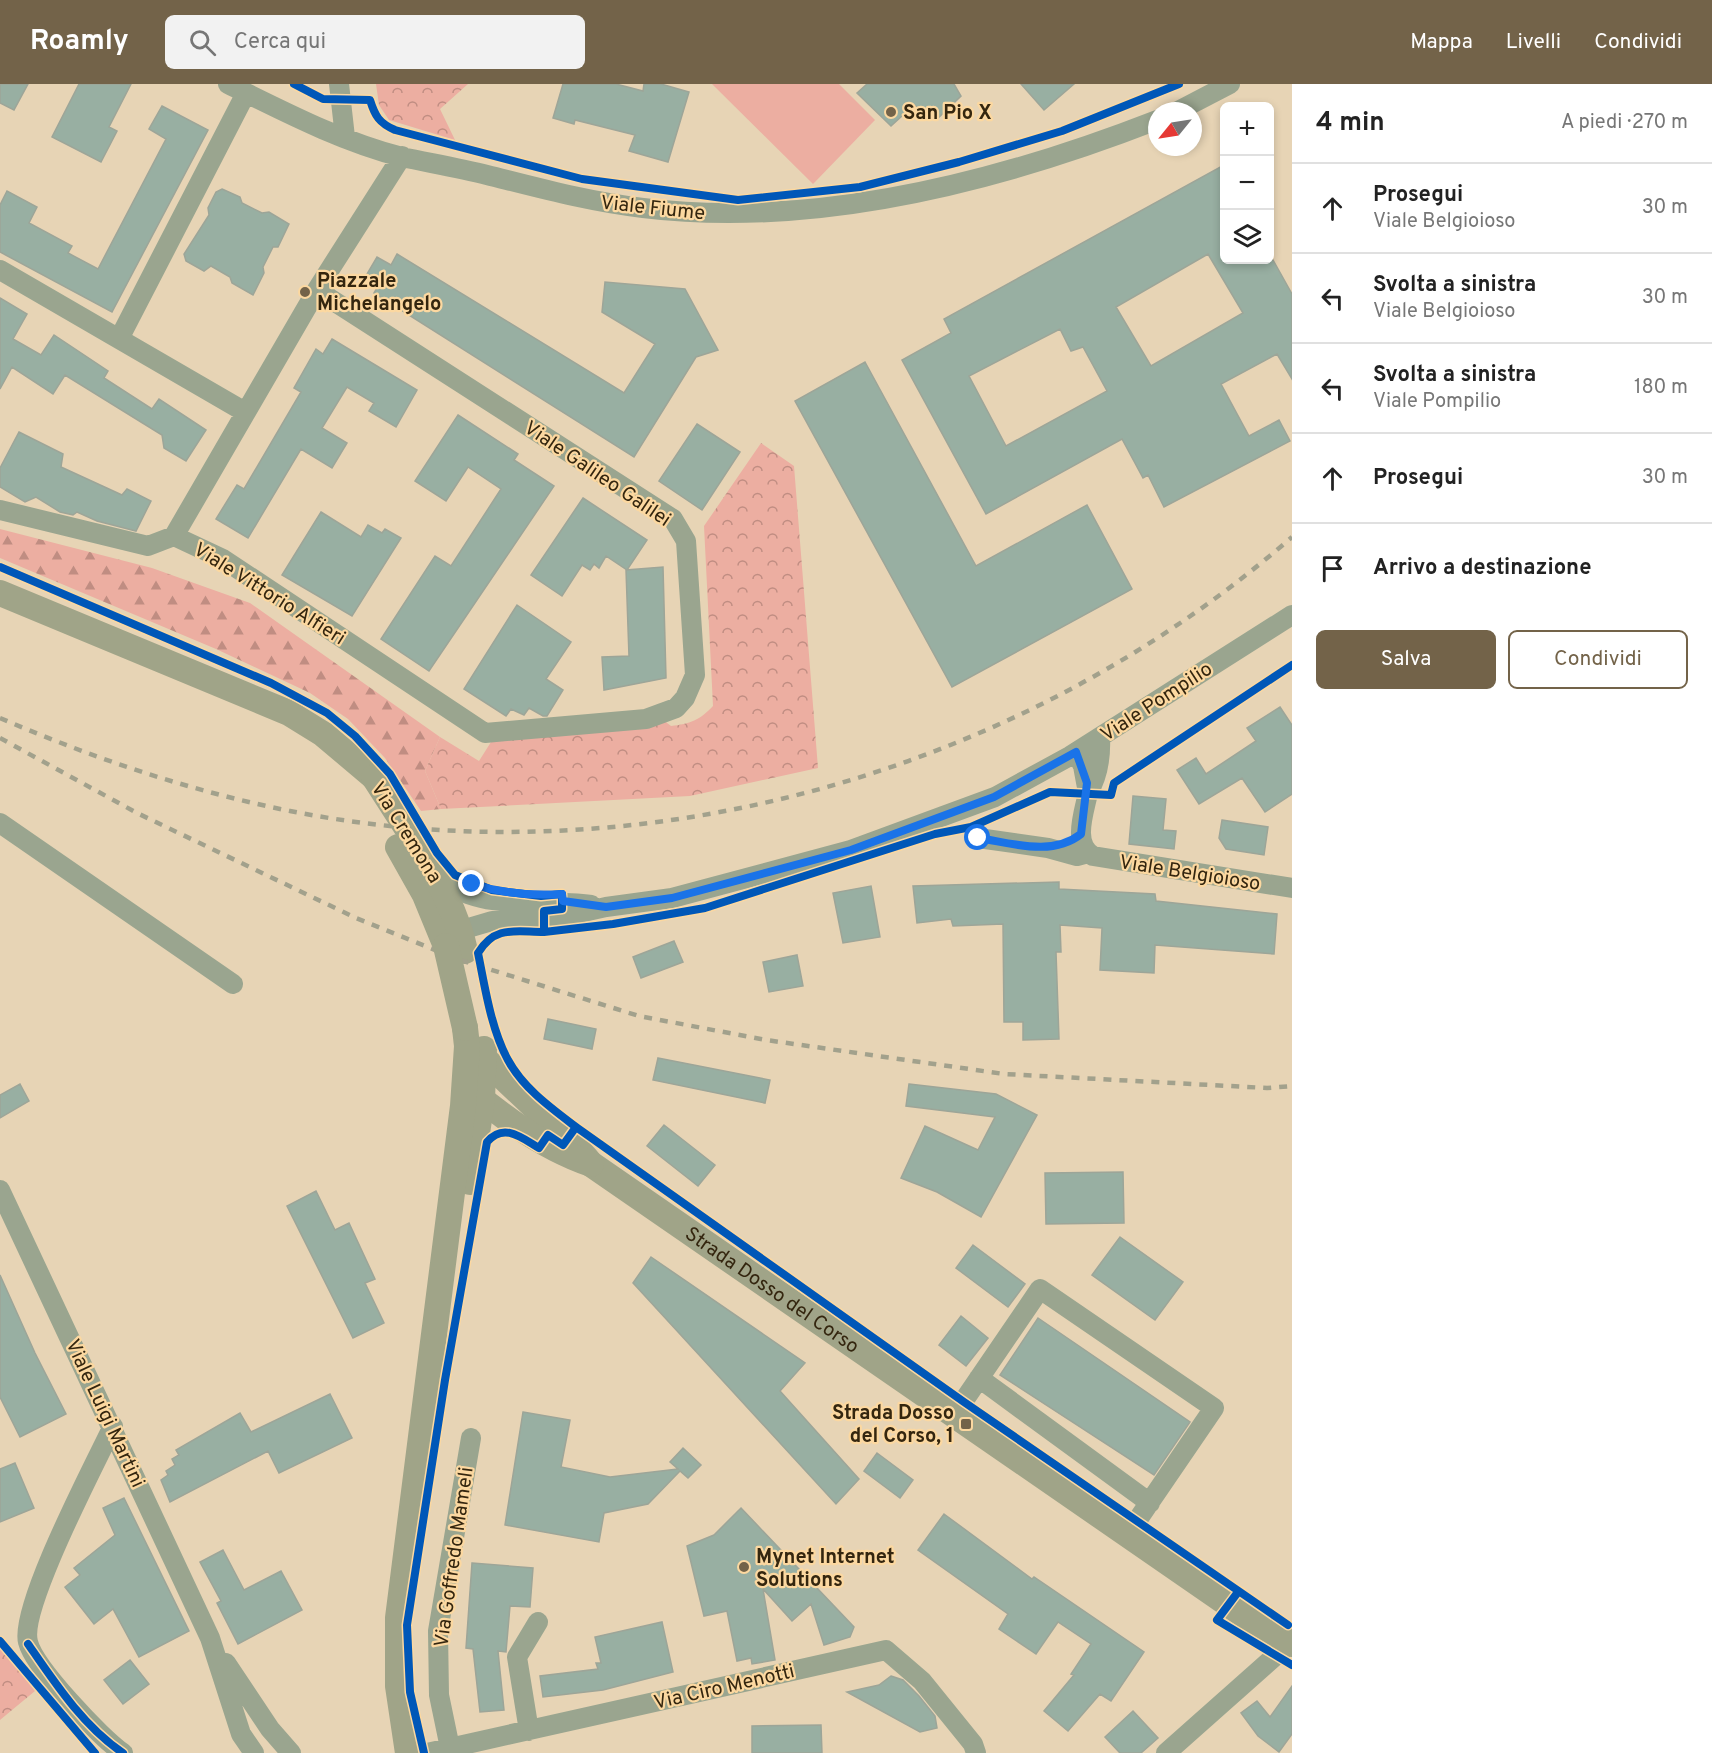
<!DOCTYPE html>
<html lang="it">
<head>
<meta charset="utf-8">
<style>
  :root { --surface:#fff; --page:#f2f2f2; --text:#222; --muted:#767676; --line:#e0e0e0; --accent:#736349 }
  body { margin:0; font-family:Overpass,sans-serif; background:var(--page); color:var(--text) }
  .controls { position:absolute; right:18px; top:18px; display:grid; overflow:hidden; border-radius:9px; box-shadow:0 3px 9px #0003 }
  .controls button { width:54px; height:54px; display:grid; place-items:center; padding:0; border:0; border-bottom:2px solid var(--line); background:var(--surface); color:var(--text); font:30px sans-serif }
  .compass { position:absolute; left:1148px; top:18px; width:54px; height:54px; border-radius:50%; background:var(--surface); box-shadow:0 3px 9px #0003; rotate:240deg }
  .stop { position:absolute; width:18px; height:18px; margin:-14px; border:4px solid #1a73e8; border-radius:50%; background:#fff }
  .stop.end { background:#1a73e8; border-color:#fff; box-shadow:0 2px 6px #0008 }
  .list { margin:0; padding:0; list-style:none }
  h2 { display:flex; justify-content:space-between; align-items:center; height:78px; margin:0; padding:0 24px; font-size:26px }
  h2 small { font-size:20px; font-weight:400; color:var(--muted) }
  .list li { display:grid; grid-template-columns:39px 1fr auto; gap:18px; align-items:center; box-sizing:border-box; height:90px; padding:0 24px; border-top:2px solid var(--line) }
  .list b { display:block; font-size:22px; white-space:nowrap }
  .list p { margin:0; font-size:20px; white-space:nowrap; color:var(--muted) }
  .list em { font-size:20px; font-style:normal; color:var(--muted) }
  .actions { display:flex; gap:12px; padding:18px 24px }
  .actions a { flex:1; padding:14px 0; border:2px solid var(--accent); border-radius:9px; text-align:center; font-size:21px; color:var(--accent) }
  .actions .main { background:var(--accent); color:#fff }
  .icon { flex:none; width:33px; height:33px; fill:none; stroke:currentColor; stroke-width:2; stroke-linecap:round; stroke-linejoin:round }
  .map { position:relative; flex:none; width:1292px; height:1669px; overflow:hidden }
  header { display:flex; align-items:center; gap:36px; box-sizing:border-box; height:84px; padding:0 30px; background:var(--accent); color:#fff }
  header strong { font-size:28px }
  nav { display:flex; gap:33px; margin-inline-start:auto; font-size:21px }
  .search { width:420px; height:54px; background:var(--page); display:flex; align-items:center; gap:15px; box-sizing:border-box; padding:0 21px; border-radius:9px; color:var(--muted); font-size:22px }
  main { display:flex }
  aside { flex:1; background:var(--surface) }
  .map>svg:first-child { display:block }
</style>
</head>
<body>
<header>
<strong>Roamly</strong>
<div class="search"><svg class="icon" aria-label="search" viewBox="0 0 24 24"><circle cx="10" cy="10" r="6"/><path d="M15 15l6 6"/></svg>Cerca qui</div>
<nav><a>Mappa</a><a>Livelli</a><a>Condividi</a></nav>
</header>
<main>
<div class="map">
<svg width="1292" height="1669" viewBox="0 0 1292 1669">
  <defs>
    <pattern id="forest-firs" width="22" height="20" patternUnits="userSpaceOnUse" patternTransform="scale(1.5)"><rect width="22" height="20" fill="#ecaea1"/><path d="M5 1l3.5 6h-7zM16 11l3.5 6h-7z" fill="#c08d82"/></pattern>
    <pattern id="park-crowns" width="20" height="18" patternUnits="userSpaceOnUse" patternTransform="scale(1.5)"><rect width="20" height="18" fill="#ecaea1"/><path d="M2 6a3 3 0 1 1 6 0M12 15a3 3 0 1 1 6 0" fill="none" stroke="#c08d82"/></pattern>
  </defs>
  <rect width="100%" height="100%" fill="#e7d4b5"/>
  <path fill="url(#forest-firs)" d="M0,445L152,484L250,519L440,653L425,687L441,725L421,727L385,674L348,635L310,609L216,565L0,474Z"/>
  <path fill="url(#park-crowns)" d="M376,0H468L440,25L455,56L389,36L379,21Z
    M761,359L794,382L818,684L690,712L441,725L425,687L440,653L479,677L491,658L662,635L671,642C690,640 700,636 713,622L704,442Z
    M0,1562L35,1607L0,1636Z"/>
  <path fill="#ecaea1" d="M712,0H839L875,36L813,100Z"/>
  <path fill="#98afa2" stroke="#9da598" stroke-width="1.5" fill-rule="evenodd" d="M0,0H28L14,26L0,19Z
    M79,0H131L109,43L117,47L101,78L52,53Z
    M563,0H616L643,7L644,0H661L689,8L668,78L629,67L635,51L575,36L574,40L553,34Z
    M867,0H954L961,12L936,36L914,21L891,42L857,9Z
    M1021,0H1074L1044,26Z
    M162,22L208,46L112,228L0,168V121L7,107L37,123L29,139L72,162L68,169L98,185L166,55L149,45Z
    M1224,81V176H1273L1292,210V295L1277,270L1221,300L1249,352L1279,336L1290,357L1164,423L1148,391L1143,394L1122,355L986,430L902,276L951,249L944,235ZM1208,170L1243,229L1151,282L1116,223ZM1060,245L1071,267L1083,263L1107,307L1006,362L969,292Z
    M222,105L240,113L242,119L262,129L269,128L289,140L278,163H273L263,183L264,189L253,211L232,199L230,193L211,182L204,187L186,177L184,170L209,131L208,124L216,108Z
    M397,170L624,309L655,260L602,228L605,198L685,205L718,266L696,273L634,373L374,209L380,199L367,190L377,173L391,181Z
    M0,214L27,230L13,255L41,271L54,251L108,287L104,294L152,325L159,315L206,346L186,377L164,364L162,351L65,291L53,310L12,283L0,305Z
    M332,255L417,306L396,343L369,327L374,319L347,303L322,344L347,359L332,384L301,365L248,454L216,435L237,401L244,405L301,308L294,304L316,265L323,270Z
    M865,278L976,482L1087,421L1132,505L952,603L795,317Z
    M458,331L518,370L514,376L554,402L429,587L381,555L435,472L451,482L501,405L468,383L446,417L415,397Z
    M697,340L740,368L702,426L659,397Z
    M19,348L63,370L61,383L122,411L127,405L151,417L136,447L97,437L77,428L73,431L60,428L36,413L25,418L0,403V384Z
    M583,414L647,456L627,486L606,472L599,484L594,480L590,486L582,481L562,512L531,491Z
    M321,428L361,453L368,441L382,449L385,445L401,454L352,532L282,491Z
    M663,483L666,594L604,606L602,573L629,572L626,486Z
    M517,521L571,558L546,595L563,606L547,632H543L529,624L524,631L511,625L506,632L464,605Z
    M1280,623L1292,641V710L1265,728L1242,694L1199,720L1177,686L1196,674L1206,690L1256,657L1247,644Z
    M1133,712L1166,715L1163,746L1176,747L1174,765L1129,760Z
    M1222,736L1268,743L1264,771L1226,765L1219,754Z
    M1059,798V805L1155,810L1156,817L1277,830L1274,870L1155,861L1154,889L1100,886L1102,844L1060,841L1061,868H1056L1059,955L1023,956V938H1004L1003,840L953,842L951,835L917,839L913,802Z
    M871,802L880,853L843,859L833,809Z
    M674,857L683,878L641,894L633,873Z
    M797,871L803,902L769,908L763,878Z
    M548,935L596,945L592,965L544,955Z
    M658,974L770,996L765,1019L653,996Z
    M20,1000L29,1017L0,1034V1011Z
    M909,1000L996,1010L1037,1031L981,1133L937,1108L901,1094L925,1042L978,1066L995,1033L906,1022Z
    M664,1041L715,1081L698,1102L647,1062Z
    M1123,1088L1124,1139L1046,1140L1045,1089Z
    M316,1107L335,1146L349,1139L375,1195L365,1199L384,1239L353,1254L287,1122Z
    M1120,1153L1183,1198L1155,1236L1092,1191Z
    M973,1161L1025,1200L1008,1223L956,1184Z
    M651,1173L805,1279L780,1307L859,1395L836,1420L633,1199Z
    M0,1191L35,1269L66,1330L20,1353L0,1313Z
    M961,1232L988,1254L966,1282L939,1261Z
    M1038,1234L1190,1338L1154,1391L1000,1291Z
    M330,1310L352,1354L279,1389L268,1367L170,1418L161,1396L168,1391L166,1387L175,1381L172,1375L179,1371L176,1366L240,1329L251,1348Z
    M523,1328L570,1336L561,1383L610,1393L678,1385L670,1378L683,1364L701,1381L688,1394L680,1387L648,1420L604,1429L599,1458L505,1441Z
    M877,1369L913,1396L900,1414L864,1387Z
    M15,1379L34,1424L0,1438V1385Z
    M124,1414L189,1547L139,1573L113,1525L94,1540L65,1503L80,1491L74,1484L115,1451L103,1424Z
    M741,1424L854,1543L850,1553L824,1561L811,1520L792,1537L763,1505L775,1576L752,1580L751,1574L737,1577L727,1527L704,1532L687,1462L714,1451Z
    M944,1430L1032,1495L1034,1493L1144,1568L1111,1617L1100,1610L1068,1647L1044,1627L1074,1591L1071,1590L1091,1560L1058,1538L1036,1570L999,1545L1008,1530L918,1466Z
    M223,1466L244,1506L281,1487L302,1526L238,1560L217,1519L221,1517L200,1478Z
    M472,1479L533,1484L530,1523L510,1522L506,1568L498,1567L504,1626L480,1628L473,1565L466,1564Z
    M662,1538L673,1588L603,1606L543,1613L540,1592L598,1585L596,1579H601L595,1553Z
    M130,1576L149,1600L123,1620L104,1596Z
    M891,1592L903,1596L919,1612L935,1632L937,1644L920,1648L847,1608L879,1601Z
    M1292,1602V1650L1279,1668L1258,1652L1241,1629L1257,1617L1270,1633Z
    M1133,1627L1158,1654L1141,1669H1120L1105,1653Z
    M821,1641L822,1669H752V1642Z"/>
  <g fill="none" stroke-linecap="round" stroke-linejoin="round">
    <path stroke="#9aa58f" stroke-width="20" d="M228,0C283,27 342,58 402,73C430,79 459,84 487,91C539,104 590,118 643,124C815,145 998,98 1157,36
      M339,0L345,53
      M1178,27L1230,0
      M0,186L245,328
      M120,253L246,9
      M0,426L148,462L174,452L223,475L485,649L646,635L676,624L685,614L695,591L686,457L673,435L329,214L318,204
      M174,452L318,204L402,72
      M1076,668L1083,682L1088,709C1098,692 1101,673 1100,653
      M1088,709C1084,729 1072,760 1093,772L1292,804
      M0,739L233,900
      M978,754L1048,764L1077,772L1088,769
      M440,799C457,806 475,814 493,816C526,821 559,816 591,821
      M448,850L492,837H543L606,823L672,814L851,766L995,713L1070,672L1292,531
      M0,1106L210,1554L241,1650L254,1669
      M979,1294L1150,1419
      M954,1331L1040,1205L1214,1324L1128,1450
      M113,1342C95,1380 19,1524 28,1558C34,1583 101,1654 123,1669
      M226,1579L270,1645L291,1669
      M529,1647L517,1573L538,1538
      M450,1664L439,1611L438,1547L471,1354
      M427,1669L886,1566L922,1597L973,1660L976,1669
      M1166,1669L1290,1559"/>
    <g stroke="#a0a488" stroke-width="26">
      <path d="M0,509L289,629L323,650L374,693"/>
      <path d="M398,763L425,811L446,862"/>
      <path d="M419,763C438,796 457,829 465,867"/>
      <path id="s1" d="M485,975C519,1011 559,1042 591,1080L1244,1531L1292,1560"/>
      <path d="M472,1007C507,1037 547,1065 591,1080"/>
      <path d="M470,1098L482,1015L484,965"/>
      <path d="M408,1669L398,1602V1534L463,1022L467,962L465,944"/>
    </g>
    <path stroke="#a2a18c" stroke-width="4.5" stroke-dasharray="8 8" stroke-linecap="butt" d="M0,634C93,674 190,707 290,727C643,797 1022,688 1292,453
      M0,654L137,729L356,834L460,876L639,932L766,956L1004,990L1267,1004L1292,1002"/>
    <path stroke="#a0a488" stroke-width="26" d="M374,693L419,763
      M446,862L465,944"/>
    <g stroke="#fcd8a0" stroke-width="11">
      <path id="cycleway" d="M294,0L323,15L370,16C375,32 379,39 395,46L582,95L738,116L860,103L959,78L1062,47L1179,0
        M0,483L271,599L327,629L355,652L390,690L437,769L455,791L492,806L541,812L562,810V825L544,827V848C515,848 495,841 478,869C485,903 491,945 508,976C523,1004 551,1024 576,1043L563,1061L548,1051L539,1064C522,1054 504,1038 487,1058L445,1296L407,1541L410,1608L424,1669
        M544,848L613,840L705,824L935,750L971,743L1050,708L1111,711L1114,699L1292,581
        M576,1043L964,1318L1288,1541
        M1238,1508L1217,1536L1292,1581
        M0,1557L95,1669
        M28,1560C55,1599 83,1642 123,1669"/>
    </g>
    <use href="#cycleway" stroke="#0057b8" stroke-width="8"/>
  </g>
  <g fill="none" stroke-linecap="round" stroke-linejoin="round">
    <path stroke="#1a73e8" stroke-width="8" d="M472,800C501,809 532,812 562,810L563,817L606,823L672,814L851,766L994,713L1076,668L1087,699L1081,750C1052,773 1012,759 978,754"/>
  </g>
  <g fill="#736349" stroke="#fcd8a0" stroke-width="2">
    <circle cx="891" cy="28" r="6"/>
    <circle cx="305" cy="208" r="6"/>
    <rect x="960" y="1334" width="12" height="12" rx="3"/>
    <circle cx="744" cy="1483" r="6"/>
  </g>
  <g text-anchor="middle" stroke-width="4.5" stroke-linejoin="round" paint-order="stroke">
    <g font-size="20" font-weight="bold" fill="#34260f" stroke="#fcd8a0" text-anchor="start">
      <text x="903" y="35">San Pio X</text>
      <text x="317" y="203">Piazzale<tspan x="317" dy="23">Michelangelo</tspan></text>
      <text x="954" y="1335" text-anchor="end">Strada Dosso<tspan x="954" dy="23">del Corso, 1</tspan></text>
      <text x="756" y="1479">Mynet Internet<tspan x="756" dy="23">Solutions</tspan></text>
    </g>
    <g font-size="20" fill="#34260f" stroke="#fcd8a0">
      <text transform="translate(653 123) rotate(6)" y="7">Viale Fiume</text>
      <text transform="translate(598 389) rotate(34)" y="7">Viale Galileo Galilei</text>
      <text transform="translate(270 509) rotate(32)" y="7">Viale Vittorio Alfieri</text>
      <text transform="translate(1156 617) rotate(-33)" y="7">Viale Pompilio</text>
      <text transform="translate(407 748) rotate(58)" y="7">Via Cremona</text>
      <text transform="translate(1190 788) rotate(9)" y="7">Viale Belgioioso</text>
      <text dy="7" stroke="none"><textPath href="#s1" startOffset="370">Strada Dosso del Corso</textPath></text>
      <text transform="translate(106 1329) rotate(65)" y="7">Viale Luigi Martini</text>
      <text transform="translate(453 1473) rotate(-82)" y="7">Via Goffredo Mameli</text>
      <text transform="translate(724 1602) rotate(-13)" y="7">Via Ciro Menotti</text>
    </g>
  </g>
</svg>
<div class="controls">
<button>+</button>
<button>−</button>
<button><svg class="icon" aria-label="layers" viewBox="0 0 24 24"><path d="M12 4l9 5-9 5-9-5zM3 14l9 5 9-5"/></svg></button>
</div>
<svg class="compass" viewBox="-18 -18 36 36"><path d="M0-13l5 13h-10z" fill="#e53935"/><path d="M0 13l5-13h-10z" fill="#767676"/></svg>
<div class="stop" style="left:978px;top:754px"></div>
<div class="stop end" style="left:472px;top:800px"></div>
</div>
<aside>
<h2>4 min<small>A piedi · 270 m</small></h2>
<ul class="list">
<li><svg class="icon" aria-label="ahead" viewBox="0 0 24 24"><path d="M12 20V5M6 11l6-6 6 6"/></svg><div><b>Prosegui</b><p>Viale Belgioioso</p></div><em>30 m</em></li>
<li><svg class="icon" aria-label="left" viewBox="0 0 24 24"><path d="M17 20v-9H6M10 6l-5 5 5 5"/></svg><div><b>Svolta a sinistra</b><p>Viale Belgioioso</p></div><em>30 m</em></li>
<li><svg class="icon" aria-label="left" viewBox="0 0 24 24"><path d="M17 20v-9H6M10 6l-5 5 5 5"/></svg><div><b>Svolta a sinistra</b><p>Viale Pompilio</p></div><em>180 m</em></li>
<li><svg class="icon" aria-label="ahead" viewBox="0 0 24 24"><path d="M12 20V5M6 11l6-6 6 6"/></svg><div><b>Prosegui</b></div><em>30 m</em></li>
<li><svg class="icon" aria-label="arrive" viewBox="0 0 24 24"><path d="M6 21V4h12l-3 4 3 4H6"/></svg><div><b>Arrivo a destinazione</b></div></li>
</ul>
<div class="actions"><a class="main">Salva</a><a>Condividi</a></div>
</aside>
</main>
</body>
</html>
